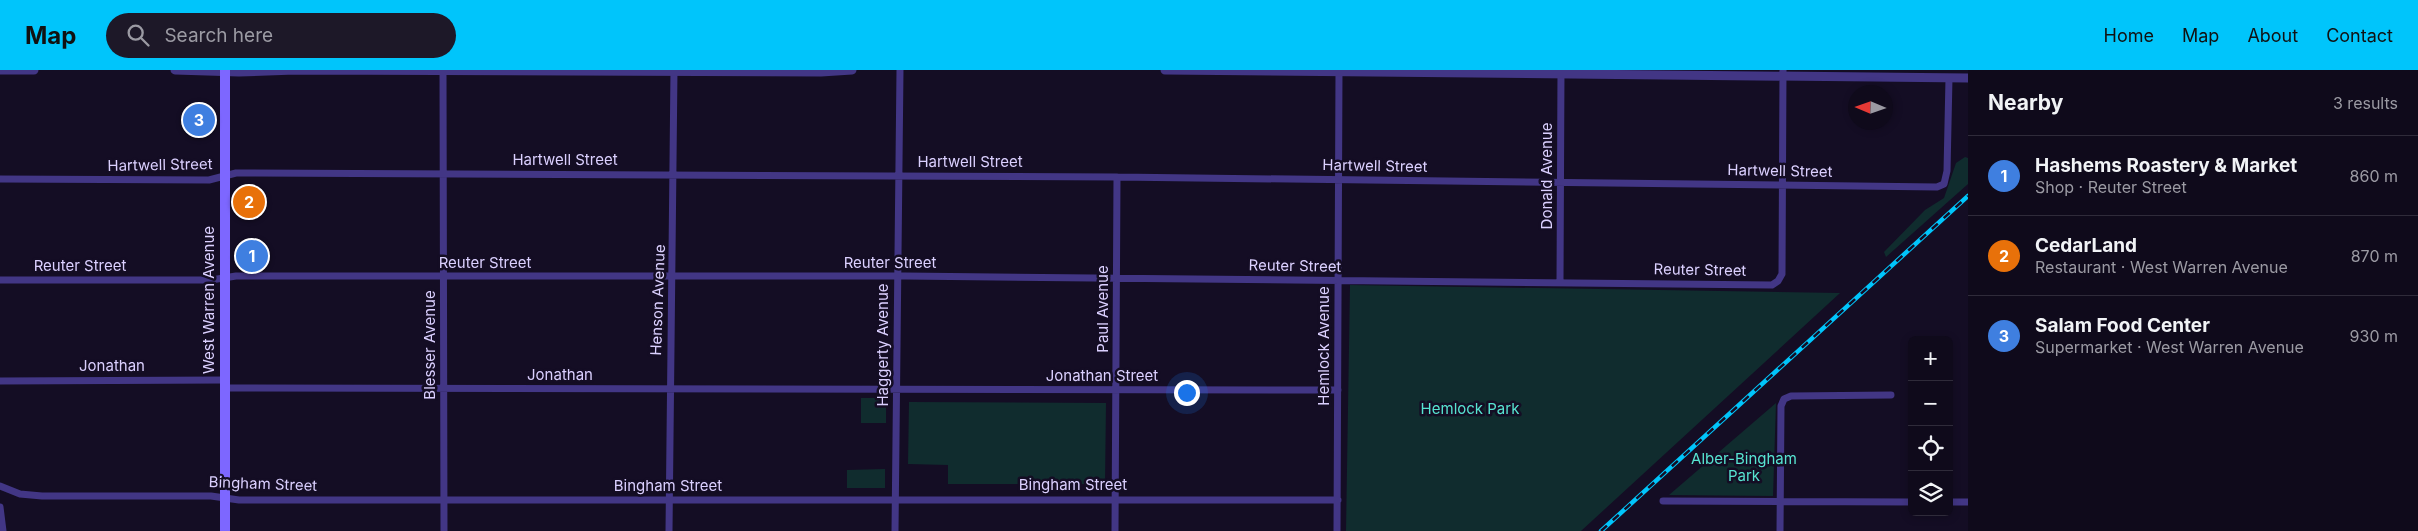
<!DOCTYPE html>
<html lang="en">
<head>
<meta charset="utf-8">
<style>
  :root { --surface:#0f0a1b; --page:#1d1828; --text:#f1f3f6; --muted:#9b9aa3; --line:#2f2b3a; --accent:#00c5fb }
  body { margin:0; font-family:Inter,sans-serif; background:var(--page); color:var(--text) }
  .controls { position:absolute; right:15px; bottom:15px; display:grid; overflow:hidden; border-radius:8px; box-shadow:0 2px 8px #0003 }
  .controls button { width:45px; height:45px; display:grid; place-items:center; padding:0; border:0; border-bottom:1px solid var(--line); background:var(--surface); color:var(--text); font:25px sans-serif }
  .compass { position:absolute; left:1848px; top:15px; width:45px; height:45px; border-radius:50%; background:var(--surface); box-shadow:0 2px 8px #0003; rotate:272deg }
  .you { position:absolute; left:1186px; top:322px; width:18px; height:18px; margin:-12px; border:4px solid #fff; border-radius:50%; background:#1a73e8; box-shadow:0 0 0 8px #1a73e833 }
  .badge { display:grid; place-items:center; width:32px; height:32px; border-radius:50%; background:var(--accent); color:#fff; font-size:16px; font-weight:700 }
  .pin { position:absolute; translate:-50% -50%; border:2px solid #fff; box-shadow:0 1px 5px #0006 }
  .list { margin:0; padding:0; list-style:none }
  h2 { display:flex; justify-content:space-between; align-items:center; height:65px; margin:0; padding:0 20px; font-size:21px }
  h2 small { font-size:16px; font-weight:400; color:var(--muted) }
  .list li { display:grid; grid-template-columns:32px 1fr auto; gap:15px; align-items:center; box-sizing:border-box; height:80px; padding:0 20px; border-top:1px solid var(--line) }
  .list b { display:block; font-size:19px; white-space:nowrap }
  .list p { margin:0; font-size:16px; white-space:nowrap; color:var(--muted) }
  .list em { font-size:16px; font-style:normal; color:var(--muted) }
  .icon { flex:none; width:28px; height:28px; fill:none; stroke:currentColor; stroke-width:2; stroke-linecap:round; stroke-linejoin:round }
  .map { position:relative; flex:none; width:1968px; height:461px; overflow:hidden }
  header { display:flex; align-items:center; gap:30px; box-sizing:border-box; height:70px; padding:0 25px; background:var(--accent); color:#111 }
  header strong { font-size:24px }
  nav { display:flex; gap:28px; margin-inline-start:auto; font-size:18px }
  .search { width:350px; height:45px; background:var(--page); display:flex; align-items:center; gap:12px; box-sizing:border-box; padding:0 18px; border-radius:28px; color:var(--muted); font-size:19px }
  main { display:flex }
  aside { flex:1; background:var(--surface) }
  .map>svg:first-child { display:block }
</style>
</head>
<body>
<header>
<strong>Map</strong>
<div class="search"><svg class="icon" aria-label="search" viewBox="0 0 24 24"><circle cx="10" cy="10" r="6"/><path d="M15 15l6 6"/></svg>Search here</div>
<nav><a>Home</a><a>Map</a><a>About</a><a>Contact</a></nav>
</header>
<main>
<div class="map">
<svg width="1968" height="461" viewBox="0 0 1968 461">
  <rect width="100%" height="100%" fill="#140d24"/>
  <path fill="#102c2e" d="M1965,87L1968,88V114L1886,187L1884,182L1925,140L1944,128L1956,93Z
    M1350,215L1839,223H1840L1581,461H1346Z
    M861,328H886V353H861Z
    M909,332L1106,333L1105,414H948V395L908,394Z
    M1776,333L1773,426L1669,425Z
    M885,399V418H847V400Z"/>
  <g fill="none" stroke-linecap="round" stroke-linejoin="round">
    <path stroke="#423685" stroke-width="7" d="M443,0L444,461
      M0,109L209,110L236,103L1117,107L1937,117L1944,114L1947,101L1949,8
      M0,210H211L236,206H905L1772,215L1778,211L1782,204L1783,0
      M1560,212L1561,0
      M0,311L224,310
      M224,318L1338,320
      M0,416L20,424L42,426H211L239,430H1338
      M1663,431L1912,432
      M1949,432H1968
      M0,437L3,461
      M669,461L674,0
      M895,461L900,0
      M1115,461L1117,107
      M1337,461L1339,0
      M1780,461L1781,336L1784,329L1791,326L1891,325"/>
    <path stroke="#423685" stroke-width="9" d="M0,0H34
      M175,0L239,2L295,0L821,2L852,0
      M1165,0L1968,8"/>
    <path stroke="#7d67ff" stroke-width="10" d="M225,0V461"/>
    <g stroke="#00c5fb" stroke-width="4.5">
      <path id="rail" d="M1601,461L1968,126"/>
    </g>
    <use href="#rail" stroke="#140d24" stroke-width="2.5" stroke-dasharray="8" stroke-linecap="butt"/>
  </g>
  <g text-anchor="middle" stroke-width="5" stroke-linejoin="round" paint-order="stroke">
    <g font-size="15" fill="#dbd0ff" stroke="#140d24">
      <text x="565" y="95">Hartwell Street</text>
      <text x="970" y="97">Hartwell Street</text>
      <text transform="translate(160 95) rotate(-1)" y="5">Hartwell Street</text>
      <text transform="translate(1375 96) rotate(1)" y="5">Hartwell Street</text>
      <text transform="translate(1780 101) rotate(1)" y="5">Hartwell Street</text>
      <text transform="translate(1547 106) rotate(-90)" y="5">Donald Avenue</text>
      <text x="485" y="198">Reuter Street</text>
      <text x="890" y="198">Reuter Street</text>
      <text x="80" y="201">Reuter Street</text>
      <text transform="translate(1295 196) rotate(1)" y="5">Reuter Street</text>
      <text transform="translate(1700 200) rotate(1)" y="5">Reuter Street</text>
      <text transform="translate(209 230) rotate(-90)" y="5">West Warren Avenue</text>
      <text transform="translate(658 230) rotate(-88)" y="5">Henson Avenue</text>
      <text transform="translate(1103 239) rotate(-90)" y="5">Paul Avenue</text>
      <text transform="translate(430 275) rotate(-90)" y="5">Blesser Avenue</text>
      <text transform="translate(883 275) rotate(-90)" y="5">Haggerty Avenue</text>
      <text transform="translate(1324 276) rotate(-90)" y="5">Hemlock Avenue</text>
      <text x="112" y="301">Jonathan</text>
      <text x="560" y="310">Jonathan</text>
      <text x="1102" y="311">Jonathan Street</text>
      <text transform="translate(263 414) rotate(2)" y="5">Bingham Street</text>
      <text x="1073" y="420">Bingham Street</text>
      <text x="668" y="421">Bingham Street</text>
    </g>
    <g font-size="15" fill="#57e4d1" stroke="#140d24">
      <text x="1470" y="344">Hemlock Park</text>
      <text x="1744" y="394">Alber-Bingham<tspan x="1744" dy="17">Park</tspan></text>
    </g>
  </g>
</svg>
<div class="controls">
<button>+</button>
<button>−</button>
<button><svg class="icon" aria-label="locate" viewBox="0 0 24 24"><circle cx="12" cy="12" r="6"/><path d="M12 2v4M12 18v4M2 12h4M18 12h4"/></svg></button>
<button><svg class="icon" aria-label="layers" viewBox="0 0 24 24"><path d="M12 4l9 5-9 5-9-5zM3 14l9 5 9-5"/></svg></button>
</div>
<svg class="compass" viewBox="-18 -18 36 36"><path d="M0-13l5 13h-10z" fill="#e53935"/><path d="M0 13l5-13h-10z" fill="#9b9aa3"/></svg>
<div class="you"></div>
<div class="pin badge" style="left:252px;top:186px;background:#3f7fe0">1</div>
<div class="pin badge" style="left:249px;top:132px;background:#e8710a">2</div>
<div class="pin badge" style="left:199px;top:50px;background:#3f7fe0">3</div>
</div>
<aside>
<h2>Nearby<small>3 results</small></h2>
<ul class="list">
<li><span class="badge" style="background:#3f7fe0">1</span><div><b>Hashems Roastery &amp; Market</b><p>Shop · Reuter Street</p></div><em>860 m</em></li>
<li><span class="badge" style="background:#e8710a">2</span><div><b>CedarLand</b><p>Restaurant · West Warren Avenue</p></div><em>870 m</em></li>
<li><span class="badge" style="background:#3f7fe0">3</span><div><b>Salam Food Center</b><p>Supermarket · West Warren Avenue</p></div><em>930 m</em></li>
</ul>
</aside>
</main>
</body>
</html>
